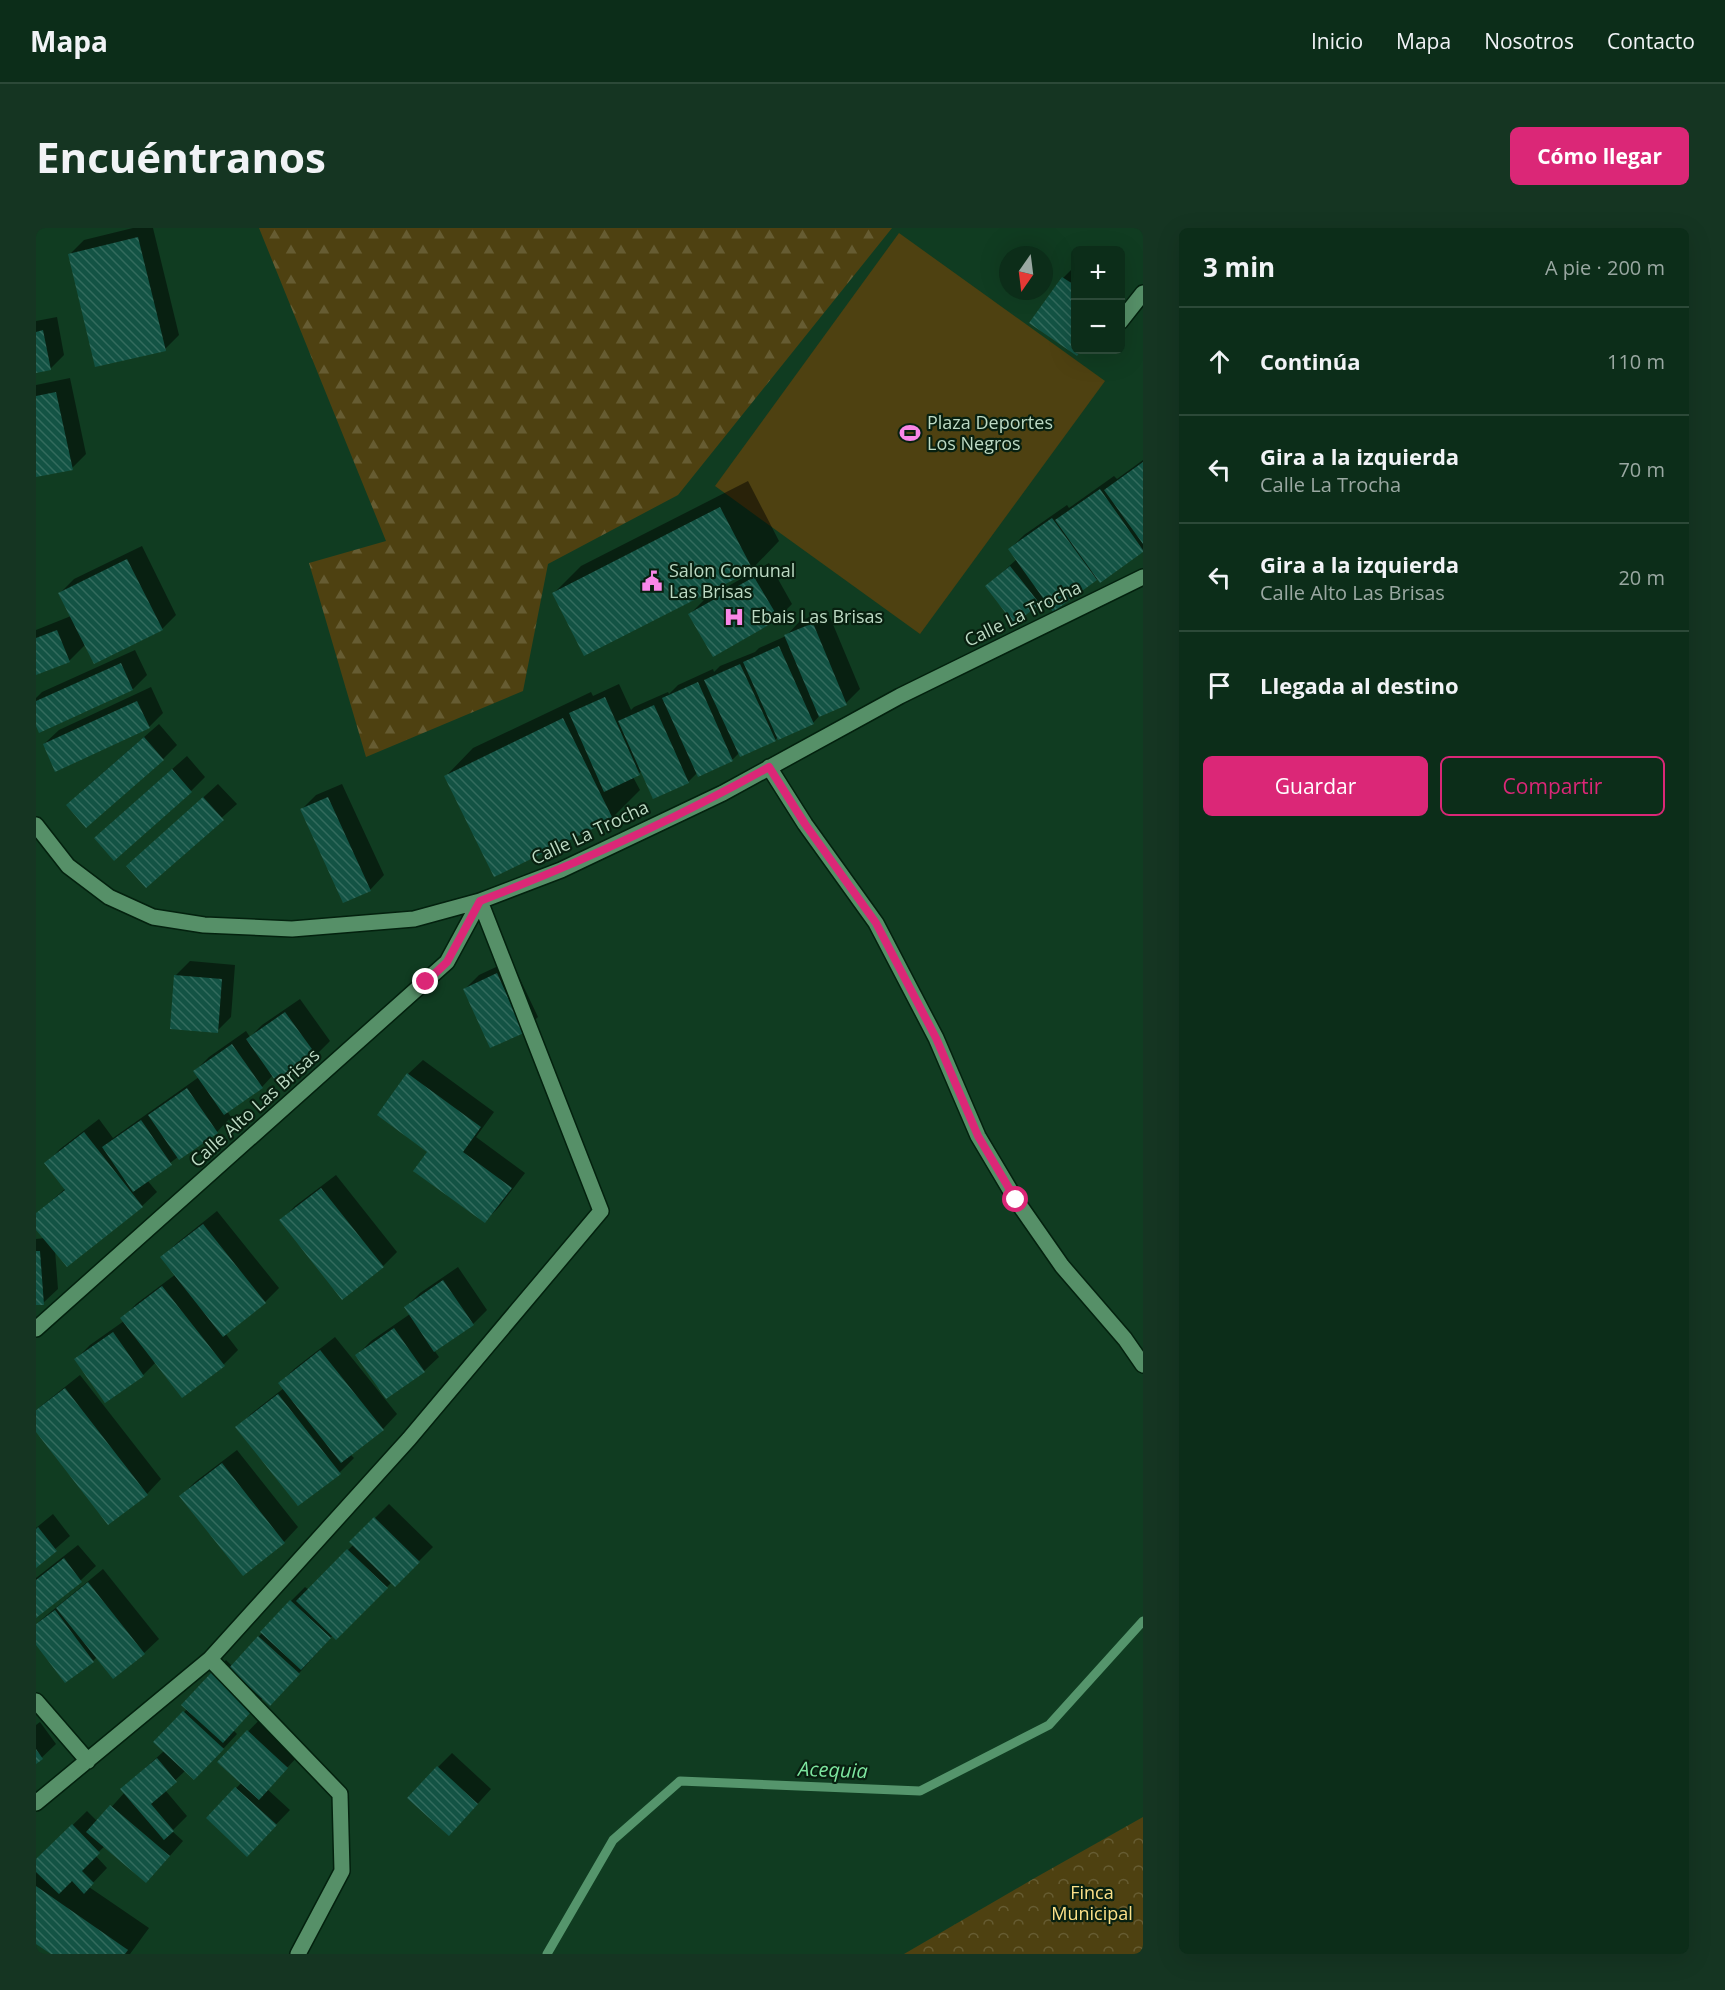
<!DOCTYPE html>
<html lang="es">
<head>
<meta charset="utf-8">
<style>
  :root { --surface:#0c2d19; --page:#153522; --text:#f1f3f6; --muted:#9aa8a2; --line:#2c4938; --accent:#db2777 }
  body { margin:0; font-family:"Open Sans",sans-serif; background:var(--page); color:var(--text) }
  .controls { position:absolute; right:18px; top:18px; display:grid; overflow:hidden; border-radius:9px; box-shadow:0 6px 24px #0002 }
  .controls button { width:54px; height:54px; display:grid; place-items:center; padding:0; border:0; border-bottom:2px solid var(--line); background:var(--surface); color:var(--text); font:30px sans-serif }
  .compass { position:absolute; left:963px; top:18px; width:54px; height:54px; border-radius:50%; background:var(--surface); box-shadow:0 6px 24px #0002; rotate:194deg }
  .stop { position:absolute; width:18px; height:18px; margin:-14px; border:4px solid #db2777; border-radius:50%; background:#fff }
  .stop.end { background:#db2777; border-color:#fff; box-shadow:0 2px 6px #0008 }
  .list { margin:0; padding:0; list-style:none }
  h2 { display:flex; justify-content:space-between; align-items:center; height:78px; margin:0; padding:0 24px; font-size:26px }
  h2 small { font-size:20px; font-weight:400; color:var(--muted) }
  .list li { display:grid; grid-template-columns:39px 1fr auto; gap:18px; align-items:center; box-sizing:border-box; height:108px; padding:0 24px; border-top:2px solid var(--line) }
  .list b { display:block; font-size:22px; white-space:nowrap }
  .list p { margin:0; font-size:20px; white-space:nowrap; color:var(--muted) }
  .list em { font-size:20px; font-style:normal; color:var(--muted) }
  .actions { display:flex; gap:12px; padding:18px 24px }
  .actions a { flex:1; padding:14px 0; border:2px solid var(--accent); border-radius:9px; text-align:center; font-size:21px; color:var(--accent) }
  .actions .main { background:var(--accent); color:#fff }
  .icon { flex:none; width:33px; height:33px; fill:none; stroke:currentColor; stroke-width:2; stroke-linecap:round; stroke-linejoin:round }
  .map { position:relative; flex:none; width:1107px; height:1726px; overflow:hidden; border-radius:9px }
  header { display:flex; align-items:center; gap:36px; box-sizing:border-box; height:84px; padding:0 30px; background:var(--surface); border-bottom:2px solid var(--line) }
  header strong { font-size:28px }
  nav { display:flex; gap:33px; margin-inline-start:auto; font-size:21px }
  .intro { display:flex; align-items:center; justify-content:space-between; box-sizing:border-box; height:144px; padding:0 36px }
  h1 { margin:0; font-size:42px }
  .button { padding:15px 27px; border-radius:9px; background:var(--accent); color:#fff; font-size:21px; font-weight:700 }
  main { display:flex; gap:36px; padding:0 36px }
  aside { flex:1; background:var(--surface); border-radius:9px; box-shadow:0 6px 24px #0002 }
  .map>svg:first-child { display:block }
</style>
</head>
<body>
<header>
<strong>Mapa</strong>
<nav><a>Inicio</a><a>Mapa</a><a>Nosotros</a><a>Contacto</a></nav>
</header>
<div class="intro"><h1>Encuéntranos</h1><a class="button">Cómo llegar</a></div>
<main>
<div class="map">
<svg width="1107" height="1726" viewBox="0 0 1107 1726">
  <defs>
    <pattern id="forest-firs" width="22" height="20" patternUnits="userSpaceOnUse" patternTransform="scale(1.5)"><rect width="22" height="20" fill="#4e4111"/><path d="M5 1l3.5 6h-7zM16 11l3.5 6h-7z" fill="#665c32"/></pattern>
    <pattern id="park-crowns" width="20" height="18" patternUnits="userSpaceOnUse" patternTransform="scale(1.5)"><rect width="20" height="18" fill="#4e4111"/><path d="M2 6a3 3 0 1 1 6 0M12 15a3 3 0 1 1 6 0" fill="none" stroke="#665c32"/></pattern>
    <pattern id="building-back-hatch" width="6" height="6" patternUnits="userSpaceOnUse" patternTransform="scale(1.5)"><rect width="6" height="6" fill="#135344"/><path d="M-1 5l2 2M0 0l6 6M5-1l2 2" fill="none" stroke="#336b5d"/></pattern>
  </defs>
  <rect width="100%" height="100%" fill="#103c21"/>
  <path fill="url(#forest-firs)" d="M223,0H856L642,267L512,336L487,463L330,529L273,335L350,313Z"/>
  <path fill="url(#park-crowns)" d="M1107,1589V1726H868L997,1651Z"/>
  <path fill="#4e4111" d="M863,5L1069,153L884,406L679,258Z"/>
  <path fill="#0007" d="M97,0H117L143,107L129,121L34,26L48,12Z
    M1040,37V122H1045L1041,126L995,95L1027,50Z
    M21,89L28,127L14,141L0,144V93Z
    M34,150L50,226L36,240L0,248V157Z
    M1107,232V322L1062,350L1017,382L1008,370L1003,375L951,358L981,331L974,321L988,307L1031,277L1033,280L1078,248L1081,251Z
    M712,253L743,313L716,341L518,365L545,338Z
    M106,318L140,387L126,401L50,416L33,433L0,445V402L35,388L24,365L38,351Z
    M733,335L756,376L742,390L654,386L668,372Z
    M791,382L824,461L810,475L786,485L777,495L742,509L739,512L703,525L697,531L662,547L661,545L652,554L606,543L597,549L604,562L576,590L410,548L437,520L555,464L557,468L583,456L595,482L598,479L632,464L633,466L642,457L677,441L678,444L684,438L719,424L723,420L750,408L764,393Z
    M99,422L111,447L97,461L0,495V470L6,464Z
    M115,459L127,485L113,499L8,516L23,502Z
    M123,496L141,517L127,531L46,563Z
    M151,528L169,549L155,563L74,596Z
    M182,556L201,576L110,658L92,638Z
    M306,556L348,647L334,662L266,581L280,567Z
    M475,732L502,789L487,803L429,761L443,747Z
    M154,733L199,737L195,789L181,803L139,748Z
    M264,771L294,813L280,827L237,847L226,859L191,883L195,889L181,904L142,929L111,952L121,964L106,978L31,1037L19,1022L22,1061L7,1075L0,1076V1011L9,1010L0,999V986L30,960L10,936L24,921L63,891L77,910L163,849L159,843L173,829L210,803L214,809L226,797Z
    M387,832L458,884L440,909L489,945L463,979L449,993L393,924L343,886L372,846Z
    M300,947L361,1024L347,1038L306,1070L245,993L259,978Z
    M181,983L243,1060L229,1074L189,1105L202,1122L188,1136L147,1168L120,1134L107,1147L70,1173L40,1131L54,1117L88,1093L86,1091L100,1076L140,1046L126,1029L141,1015Z
    M422,1039L451,1082L437,1096L398,1122L403,1129L388,1143L351,1169L321,1127L335,1113L374,1086L370,1079L384,1065Z
    M299,1109L361,1186L347,1201L314,1226L318,1230L304,1244L263,1276L202,1199L216,1185L248,1160L244,1155L258,1141Z
    M44,1147L125,1251L111,1266L0,1201V1182Z
    M201,1222L262,1299L248,1314L145,1268L159,1254Z
    M353,1276L397,1319L359,1357L356,1354L300,1410L297,1407L248,1462L227,1470L197,1502L201,1506L173,1536L150,1542L129,1562L151,1588L136,1603L147,1613L124,1639L69,1618L59,1627L71,1640L53,1659L113,1700L94,1726H17L0,1714V1633L51,1583L62,1594L89,1564L86,1561L128,1523L119,1514L152,1480L176,1446L190,1432L196,1438L255,1373L269,1359L273,1362L317,1317L315,1314Z
    M17,1286L34,1308L0,1338V1300Z
    M42,1317L60,1338L45,1352L0,1388V1350Z
    M67,1341L123,1411L108,1425L77,1449L61,1429L57,1433L0,1414V1396Z
    M226,1489L265,1525L231,1561L254,1582L225,1612L172,1590L206,1554L184,1533Z
    M4,1494L20,1516L0,1535V1497Z
    M416,1525L455,1561L427,1592L402,1539Z"/>
  <g fill="none" stroke-linecap="round" stroke-linejoin="round">
    <path stroke="#55956c" stroke-width="9" d="M511,1726L577,1612L644,1553L884,1563L1013,1497L1107,1393"/>
  </g>
  <path fill="url(#building-back-hatch)" d="M102,9L130,123L59,139L32,26Z
    M1026,49L1040,58V122H1045L1041,128L993,95Z
    M7,102L15,142L0,145V104Z
    M20,164L37,242L0,249V168Z
    M1107,234V316L1068,262Z
    M1064,261L1107,322V324L1064,355L1019,292Z
    M684,279L717,342L548,428L516,365Z
    M1016,290L1061,352L1017,384L972,321Z
    M91,331L127,402L58,436L22,365Z
    M974,338L1004,376L978,396L949,358Z
    M718,349L743,391L677,429L652,386Z
    M777,395L811,477L783,489L748,407Z
    M21,402L34,434L0,447V410Z
    M743,418L778,496L742,512L707,434Z
    M85,435L97,462L3,505L0,498V473Z
    M704,436L740,513L704,529L668,452Z
    M662,454L697,533L662,549L626,470Z
    M569,469L604,547L568,564L533,485Z
    M101,473L114,500L19,544L7,516Z
    M618,477L653,555L617,571L582,493Z
    M527,490L577,591L458,649L408,548Z
    M108,509L128,532L50,600L30,577Z
    M136,541L156,564L78,633L58,610Z
    M167,569L188,592L110,660L90,638Z
    M292,569L335,663L307,675L264,581Z
    M461,745L488,805L454,820L427,761Z
    M138,747L186,751L182,805L134,801Z
    M249,784L281,828L241,855L210,811Z
    M196,816L227,860L188,887L157,843Z
    M371,845L445,899L427,924L476,960L449,995L377,943L391,924L341,887Z
    M151,860L182,905L143,932L112,887Z
    M105,892L136,937L97,964L66,919Z
    M48,904L107,979L31,1039L0,1002V985L29,962L8,935Z
    M285,960L348,1039L306,1072L243,992Z
    M167,996L230,1075L187,1109L124,1029Z
    M0,1023H4L8,1077H0Z
    M407,1052L438,1097L398,1124L368,1079Z
    M126,1058L189,1138L146,1170L84,1090Z
    M358,1100L389,1144L350,1171L319,1127Z
    M77,1104L108,1148L69,1175L38,1131Z
    M284,1122L348,1202L305,1235L242,1155Z
    M29,1160L112,1267L72,1297L0,1204V1182Z
    M242,1166L305,1246L262,1278L199,1199Z
    M186,1235L249,1315L207,1348L143,1268Z
    M338,1289L384,1334L359,1359L313,1314Z
    M2,1299L21,1323L0,1340V1301Z
    M311,1321L352,1360L300,1412L260,1373Z
    M28,1330L46,1354L0,1390V1352Z
    M52,1354L109,1426L77,1451L20,1380Z
    M254,1372L295,1410L265,1442L224,1404Z
    M19,1382L58,1434L29,1455L0,1417V1396Z
    M222,1408L264,1446L234,1478L193,1440Z
    M175,1445L216,1483L187,1515L145,1477Z
    M147,1483L188,1521L158,1552L117,1514Z
    M211,1502L252,1540L223,1572L181,1534Z
    M0,1521L7,1531L0,1536Z
    M121,1530L141,1554L115,1576L138,1603L128,1612L84,1561Z
    M401,1538L442,1576L413,1608L371,1570Z
    M199,1559L241,1597L211,1629L170,1590Z
    M74,1577L134,1628L110,1655L50,1604Z
    M36,1596L64,1625L46,1643L58,1655L48,1666L36,1653L23,1666L0,1644V1631Z
    M0,1658L92,1722L89,1726H15L0,1716Z"/>
  <g fill="none" stroke-linecap="round" stroke-linejoin="round">
    <g stroke="#03210e" stroke-width="18">
      <path id="minor" d="M1084,94L1107,65
        M733,539L769,596L840,695L900,810L942,908L980,972L1026,1038L1089,1111L1107,1137
        M0,597L32,638L73,669L117,689L168,697L256,701L378,691L444,673L525,642L687,565L864,468L1107,349
        M0,1101L411,734L444,673
        M174,1431L304,1566L306,1643L262,1726
        M0,1473L52,1533
        M0,1575L174,1431L373,1211L565,983L444,673"/>
    </g>
    <use href="#minor" stroke="#569068" stroke-width="15"/>
  </g>
  <g fill="none" stroke-linecap="round" stroke-linejoin="round">
    <path stroke="#db2777" stroke-width="8" d="M390,754L411,734L444,673C543,635 640,591 733,539L769,596L840,695L900,810L942,908L980,972"/>
  </g>
  <defs>
    <g id="stadium-bare" transform="scale(1.62)"><path d="M0-5a6.5 5 0 1 0 0 10a6.5 5 0 1 0 0-10ZM-3.5-1.8h7v3.6h-7Z" fill="#f987e8" stroke="#082010" stroke-width="2.5" paint-order="stroke"/></g>
    <g id="civic-bare" transform="scale(1.62)"><path d="M-.6-6.5H3V-4.5H.6V-3L4-1V1h2V6H-6V1h2V-1L-.6-3ZM-1.2 2.5V6h2.4V2.5Z" fill="#f987e8" stroke="#082010" stroke-width="2.5" paint-order="stroke"/></g>
    <g id="hospital-bare" transform="scale(1.62)"><path d="M-5-5h3v3.5h4V-5h3V5h-3V1.5h-4V5h-3Z" fill="#f987e8" stroke="#082010" stroke-width="2.5" paint-order="stroke"/></g>
  </defs>
  <g fill-rule="evenodd">
    <use href="#stadium-bare" x="874" y="205"/>
    <use href="#civic-bare" x="616" y="353"/>
    <use href="#hospital-bare" x="698" y="389"/>
  </g>
  <g text-anchor="middle" stroke-width="4.5" stroke-linejoin="round" paint-order="stroke">
    <g font-size="18" fill="#bddac4" stroke="#082010" text-anchor="start">
      <text x="891" y="201">Plaza Deportes<tspan x="891" dy="21">Los Negros</tspan></text>
      <text x="633" y="349">Salon Comunal<tspan x="633" dy="21">Las Brisas</tspan></text>
      <text x="715" y="395">Ebais Las Brisas</text>
    </g>
    <g font-size="18" fill="#bddac4" stroke="#082010">
      <text transform="translate(987 386) rotate(-26)" y="6">Calle La Trocha</text>
      <text transform="translate(554 605) rotate(-25)" y="6">Calle La Trocha</text>
      <text transform="translate(219 880) rotate(-42)" y="6">Calle Alto Las Brisas</text>
    </g>
    <g font-size="18" fill="#fce189" stroke="#082010">
      <text x="1056" y="1671">Finca<tspan x="1056" dy="21">Municipal</tspan></text>
    </g>
    <g font-size="20" font-style="italic" fill="#7de59f" stroke="#082010">
      <text transform="translate(797 1542) rotate(2)" y="7">Acequia</text>
    </g>
  </g>
</svg>
<div class="controls">
<button>+</button>
<button>−</button>
</div>
<svg class="compass" viewBox="-18 -18 36 36"><path d="M0-13l5 13h-10z" fill="#e53935"/><path d="M0 13l5-13h-10z" fill="#9aa8a2"/></svg>
<div class="stop" style="left:980px;top:972px"></div>
<div class="stop end" style="left:390px;top:754px"></div>
</div>
<aside>
<h2>3 min<small>A pie · 200 m</small></h2>
<ul class="list">
<li><svg class="icon" aria-label="ahead" viewBox="0 0 24 24"><path d="M12 20V5M6 11l6-6 6 6"/></svg><div><b>Continúa</b></div><em>110 m</em></li>
<li><svg class="icon" aria-label="left" viewBox="0 0 24 24"><path d="M17 20v-9H6M10 6l-5 5 5 5"/></svg><div><b>Gira a la izquierda</b><p>Calle La Trocha</p></div><em>70 m</em></li>
<li><svg class="icon" aria-label="left" viewBox="0 0 24 24"><path d="M17 20v-9H6M10 6l-5 5 5 5"/></svg><div><b>Gira a la izquierda</b><p>Calle Alto Las Brisas</p></div><em>20 m</em></li>
<li><svg class="icon" aria-label="arrive" viewBox="0 0 24 24"><path d="M6 21V4h12l-3 4 3 4H6"/></svg><div><b>Llegada al destino</b></div></li>
</ul>
<div class="actions"><a class="main">Guardar</a><a>Compartir</a></div>
</aside>
</main>
</body>
</html>
